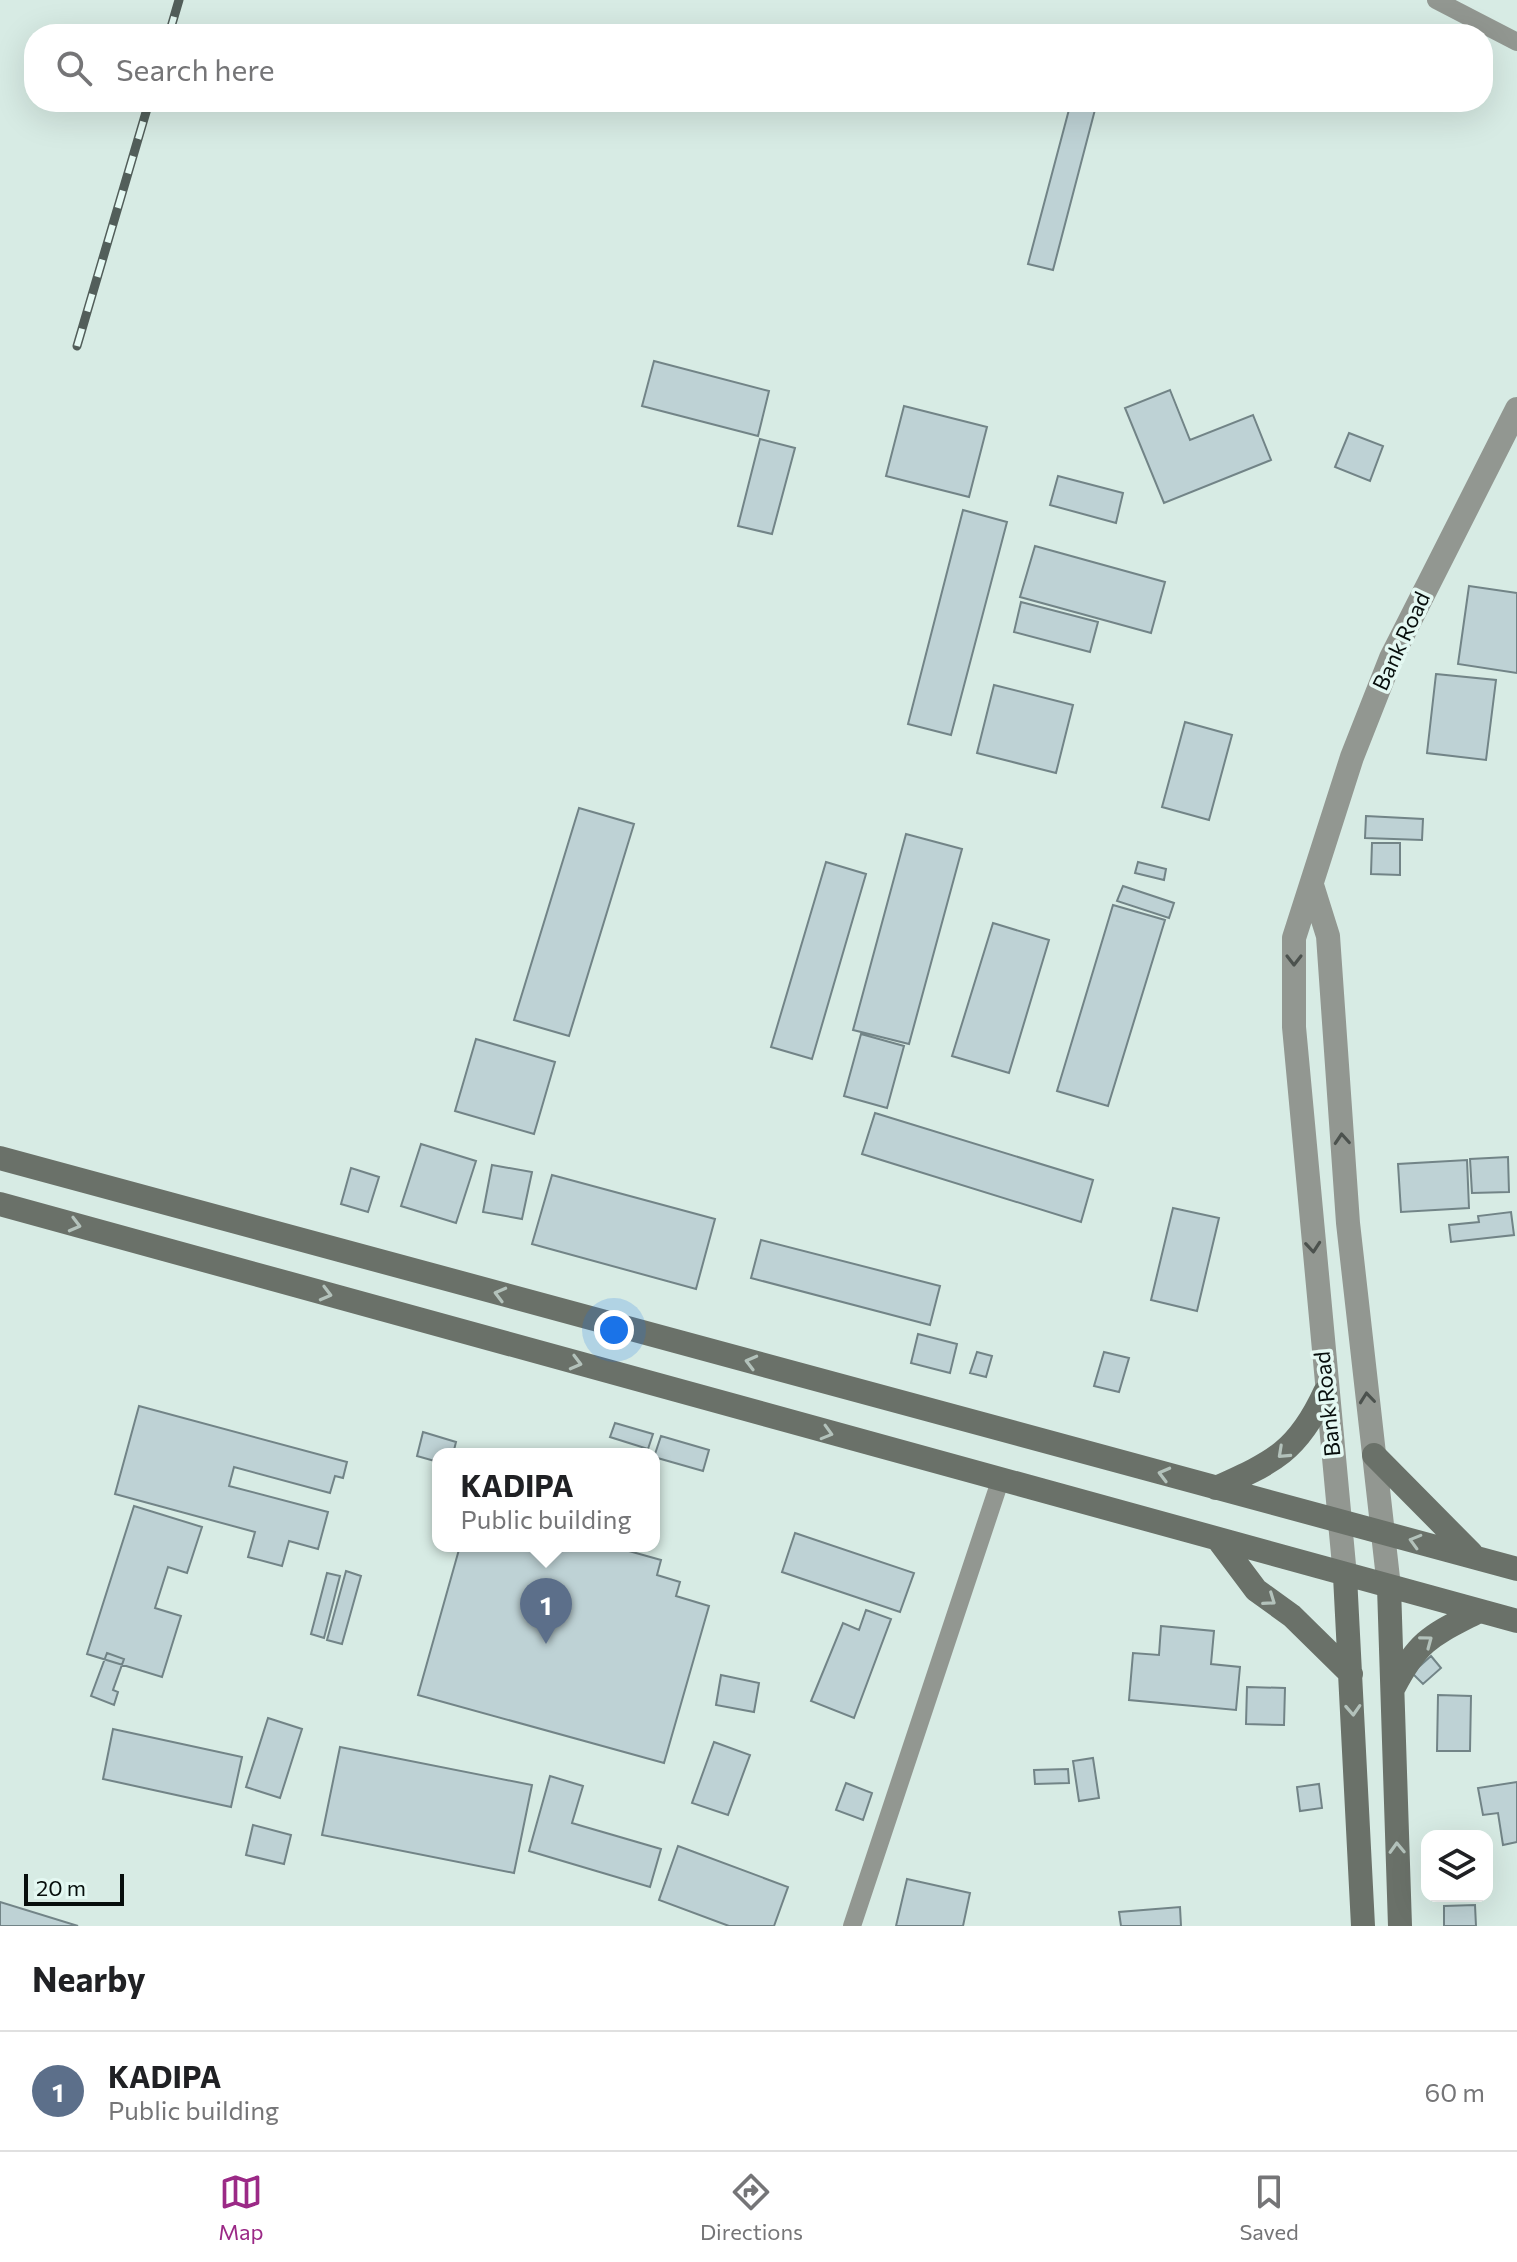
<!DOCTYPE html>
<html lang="en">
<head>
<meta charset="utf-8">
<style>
  :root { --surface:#fff; --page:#f6f6f6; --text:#202124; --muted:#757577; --line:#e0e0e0; --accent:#9b2986 }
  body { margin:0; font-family:Commissioner,sans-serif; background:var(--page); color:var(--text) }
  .controls { position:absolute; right:24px; bottom:24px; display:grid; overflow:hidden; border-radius:16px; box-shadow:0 8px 32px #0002 }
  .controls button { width:72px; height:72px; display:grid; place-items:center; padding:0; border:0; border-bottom:2px solid var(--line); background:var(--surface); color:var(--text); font:40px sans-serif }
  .scale { position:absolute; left:24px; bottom:20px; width:100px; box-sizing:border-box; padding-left:8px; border:4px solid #070e0c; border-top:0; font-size:22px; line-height:28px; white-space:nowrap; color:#070e0c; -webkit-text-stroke:6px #e4f8f2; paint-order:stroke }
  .you { position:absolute; left:614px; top:1330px; width:28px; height:28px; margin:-20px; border:6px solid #fff; border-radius:50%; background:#1a73e8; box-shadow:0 0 0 12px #1a73e833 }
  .badge { display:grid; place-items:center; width:52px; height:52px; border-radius:50%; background:var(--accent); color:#fff; font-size:26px; font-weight:700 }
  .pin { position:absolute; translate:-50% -66px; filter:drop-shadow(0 2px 4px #0008) }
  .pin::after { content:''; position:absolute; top:42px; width:28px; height:24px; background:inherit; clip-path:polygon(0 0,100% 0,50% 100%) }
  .popup { position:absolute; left:432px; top:1448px; width:228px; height:104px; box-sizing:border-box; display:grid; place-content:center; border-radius:16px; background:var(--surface); filter:drop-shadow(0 2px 6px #0005); font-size:26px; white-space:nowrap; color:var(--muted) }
  .popup b { font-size:30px; color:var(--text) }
  .popup::after { content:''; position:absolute; left:50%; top:100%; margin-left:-16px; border:16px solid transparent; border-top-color:var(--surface) }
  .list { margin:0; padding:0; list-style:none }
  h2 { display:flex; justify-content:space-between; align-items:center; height:104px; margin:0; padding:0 32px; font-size:34px }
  h2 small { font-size:26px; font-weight:400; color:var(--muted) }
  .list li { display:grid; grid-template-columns:52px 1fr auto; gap:24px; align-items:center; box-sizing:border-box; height:120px; padding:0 32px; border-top:2px solid var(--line) }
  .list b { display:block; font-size:30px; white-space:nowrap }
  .list p { margin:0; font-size:26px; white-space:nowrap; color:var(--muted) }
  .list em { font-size:26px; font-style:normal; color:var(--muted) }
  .icon { flex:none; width:44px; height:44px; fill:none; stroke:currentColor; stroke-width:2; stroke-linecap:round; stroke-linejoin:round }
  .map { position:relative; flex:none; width:1517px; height:1926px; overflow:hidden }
  .search { position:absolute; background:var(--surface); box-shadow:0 8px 32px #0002; left:24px; right:24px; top:24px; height:88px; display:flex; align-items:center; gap:20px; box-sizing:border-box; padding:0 28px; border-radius:32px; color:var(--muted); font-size:30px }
  .sheet { height:224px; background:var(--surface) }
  nav { display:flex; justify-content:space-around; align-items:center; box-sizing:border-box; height:112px; border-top:2px solid var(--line); background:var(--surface); font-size:22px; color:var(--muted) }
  nav a { display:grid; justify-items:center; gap:4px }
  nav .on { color:var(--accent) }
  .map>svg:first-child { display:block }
</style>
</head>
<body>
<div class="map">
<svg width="1517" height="1926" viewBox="0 0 1517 1926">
  <rect width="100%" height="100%" fill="#d7ebe4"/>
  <path fill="#bed2d5" stroke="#728487" stroke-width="2" d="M1071,102H1097L1053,270L1028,264Z
    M654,361L769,391L758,436L642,406Z
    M1170,390L1190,440L1253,415L1271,460L1164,503L1125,408Z
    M904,406L987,427L969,497L886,476Z
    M1349,433L1383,446L1370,481L1335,467Z
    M760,439L795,448L772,534L738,526Z
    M1058,476L1123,493L1116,523L1050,505Z
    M963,510L1007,522L951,735L908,724Z
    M1035,546L1165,582L1151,633L1020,597Z
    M1469,586L1517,593V673L1458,664Z
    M1021,602L1098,622L1090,652L1014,632Z
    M1436,674L1496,680L1486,760L1427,753Z
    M994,685L1073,705L1056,773L977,753Z
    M1185,722L1232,735L1209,820L1162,807Z
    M579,808L634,824L569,1036L514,1020Z
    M1366,816L1423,819L1422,840L1365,838Z
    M906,834L962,849L909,1044L853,1030Z
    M1372,843H1400V875L1371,874Z
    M826,862L866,874L812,1059L771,1047Z
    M1138,862L1166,869L1164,880L1135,873Z
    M1123,886L1174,903L1169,918L1117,901Z
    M1113,905L1165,920L1108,1106L1057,1091Z
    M993,923L1049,940L1009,1073L952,1056Z
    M861,1034L904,1046L887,1108L844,1096Z
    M476,1039L555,1062L534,1134L455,1111Z
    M875,1113L1093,1180L1081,1222L862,1154Z
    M421,1144L476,1161L456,1223L401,1206Z
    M1508,1157L1509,1192L1472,1193L1470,1159Z
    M1467,1160L1469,1208L1401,1212L1398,1164Z
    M492,1165L532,1172L522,1219L483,1212Z
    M351,1168L379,1177L368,1212L341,1204Z
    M552,1175L715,1219L696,1289L532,1244Z
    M1173,1208L1219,1218L1197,1311L1151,1300Z
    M1511,1212L1514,1235L1451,1242L1449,1225L1479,1222L1478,1216Z
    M761,1240L940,1286L930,1325L751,1278Z
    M918,1334L957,1344L950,1373L911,1363Z
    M977,1352L992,1356L986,1377L970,1373Z
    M1104,1352L1129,1358L1119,1392L1094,1386Z
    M139,1406L347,1462L343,1478L335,1476L330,1493L234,1467L229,1486L328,1512L318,1549L289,1541L282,1566L248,1557L255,1532L115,1494Z
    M615,1423L653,1434L648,1449L610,1437Z
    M423,1432L456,1442L453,1454H438V1462L417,1456Z
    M661,1436L709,1450L703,1471L654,1457Z
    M134,1506L202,1527L187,1573L168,1567L155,1608L181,1616L162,1677L87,1654Z
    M795,1533L914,1573L900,1612L782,1572Z
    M460,1546H611L661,1560L657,1575L680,1582L676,1596L709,1606L664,1763L418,1695Z
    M346,1571L361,1576L342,1644L327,1640Z
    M327,1573L340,1576L324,1638L311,1634Z
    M866,1610L891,1619L854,1718L811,1701L843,1623L859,1630Z
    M1161,1626L1214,1631L1211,1664L1240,1667L1236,1710L1129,1700L1133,1653L1159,1655Z
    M107,1653L124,1659L113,1690L118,1692L114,1705L91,1696Z
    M1431,1656L1441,1668L1423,1684L1412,1673Z
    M721,1675L759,1683L754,1712L716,1705Z
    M1247,1687L1285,1688L1284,1725L1246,1724Z
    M1438,1695L1471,1696L1470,1751H1437Z
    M268,1718L302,1729L280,1798L246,1787Z
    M113,1729L242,1757L231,1807L103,1779Z
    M714,1742L750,1755L728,1815L692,1803Z
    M340,1747L532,1785L514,1873L322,1835Z
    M1093,1758L1099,1798L1079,1801L1073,1761Z
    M1068,1769L1069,1783L1035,1784L1034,1770Z
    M550,1776L583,1786L572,1823L661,1849L650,1887L529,1851Z
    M1517,1782V1842L1503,1845L1498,1813L1483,1815L1478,1788Z
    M846,1783L872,1793L863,1820L836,1810Z
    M1319,1784L1322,1808L1300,1811L1297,1787Z
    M253,1825L291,1835L284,1864L246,1855Z
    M678,1846L788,1887L774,1926H729L659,1900Z
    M907,1879L970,1893L963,1926H896Z
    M0,1902L78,1926H0Z
    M1475,1905L1476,1926H1444V1906Z
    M1180,1907L1181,1926H1121L1119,1912Z"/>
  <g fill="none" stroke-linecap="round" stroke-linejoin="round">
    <path stroke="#929791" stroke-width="18" d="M1436,0L1517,42
      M852,1926L1000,1481"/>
    <path stroke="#929791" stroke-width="24" d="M1312,885L1328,936L1348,1223L1389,1587
      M1345,1576L1294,1027V938L1352,757L1391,658L1517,409"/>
    <path stroke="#6a7169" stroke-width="24" d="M0,1158L1517,1569
      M0,1204L1517,1621
      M1374,1455L1471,1553
      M1216,1488C1274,1462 1298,1451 1325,1392
      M1220,1542L1256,1590L1292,1616L1351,1674
      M1345,1576L1363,1926
      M1389,1587L1400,1926
      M1394,1687C1419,1639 1433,1635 1479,1611"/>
    <g stroke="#525e5a" stroke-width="9">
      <path id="rail" d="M169,34L179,0
        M77,346L149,102"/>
    </g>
    <use href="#rail" stroke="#e4f8f2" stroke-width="6" stroke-dasharray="18" stroke-linecap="butt"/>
  </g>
  <defs><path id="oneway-chevron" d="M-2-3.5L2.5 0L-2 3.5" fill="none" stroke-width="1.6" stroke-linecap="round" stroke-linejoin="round" transform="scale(2)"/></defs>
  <g stroke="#4c524e">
    <use href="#oneway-chevron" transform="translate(1294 960) rotate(90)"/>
    <use href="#oneway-chevron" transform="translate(1342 1139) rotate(-94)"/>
    <use href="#oneway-chevron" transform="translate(1313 1247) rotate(85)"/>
    <use href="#oneway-chevron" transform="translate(1367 1398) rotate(-96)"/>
  </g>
  <g stroke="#b3c2bb">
    <use href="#oneway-chevron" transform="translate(75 1225) rotate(15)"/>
    <use href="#oneway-chevron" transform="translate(326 1294) rotate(15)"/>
    <use href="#oneway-chevron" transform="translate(500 1294) rotate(-165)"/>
    <use href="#oneway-chevron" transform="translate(751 1362) rotate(-165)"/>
    <use href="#oneway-chevron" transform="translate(576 1363) rotate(15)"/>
    <use href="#oneway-chevron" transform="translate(827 1433) rotate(16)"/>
    <use href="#oneway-chevron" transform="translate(1283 1453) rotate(137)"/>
    <use href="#oneway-chevron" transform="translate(1164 1474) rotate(-165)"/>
    <use href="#oneway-chevron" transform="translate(1415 1541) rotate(-164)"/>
    <use href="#oneway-chevron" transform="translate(1270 1600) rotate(35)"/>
    <use href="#oneway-chevron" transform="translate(1427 1641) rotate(-37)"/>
    <use href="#oneway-chevron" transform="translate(1353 1710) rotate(87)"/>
    <use href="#oneway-chevron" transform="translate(1397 1848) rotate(-92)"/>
  </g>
  <g text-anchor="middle" stroke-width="7" stroke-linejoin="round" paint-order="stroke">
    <g font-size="22" fill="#070e0c" stroke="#e4f8f2">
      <text transform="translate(1401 641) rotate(-65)" y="8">Bank Road</text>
      <text transform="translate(1327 1404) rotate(-96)" y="8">Bank Road</text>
    </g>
  </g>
</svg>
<div class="controls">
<button><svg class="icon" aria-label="layers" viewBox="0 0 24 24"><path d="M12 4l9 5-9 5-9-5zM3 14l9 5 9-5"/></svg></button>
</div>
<div class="scale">20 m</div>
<div class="you"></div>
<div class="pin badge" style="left:546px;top:1644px;background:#5c6f8a">1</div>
<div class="popup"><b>KADIPA</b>Public building</div>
<div class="search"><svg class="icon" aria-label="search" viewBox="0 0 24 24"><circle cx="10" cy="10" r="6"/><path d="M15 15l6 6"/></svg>Search here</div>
</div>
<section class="sheet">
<h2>Nearby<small></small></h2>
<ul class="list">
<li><span class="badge" style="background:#5c6f8a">1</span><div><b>KADIPA</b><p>Public building</p></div><em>60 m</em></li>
</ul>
</section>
<nav>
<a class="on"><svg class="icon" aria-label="map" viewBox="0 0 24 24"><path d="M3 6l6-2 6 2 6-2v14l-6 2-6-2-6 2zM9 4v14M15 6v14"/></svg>Map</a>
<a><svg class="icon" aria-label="directions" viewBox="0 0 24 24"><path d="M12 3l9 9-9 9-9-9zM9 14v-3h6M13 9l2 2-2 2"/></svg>Directions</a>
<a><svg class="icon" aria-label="saved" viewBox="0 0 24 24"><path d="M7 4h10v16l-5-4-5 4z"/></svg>Saved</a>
</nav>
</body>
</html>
